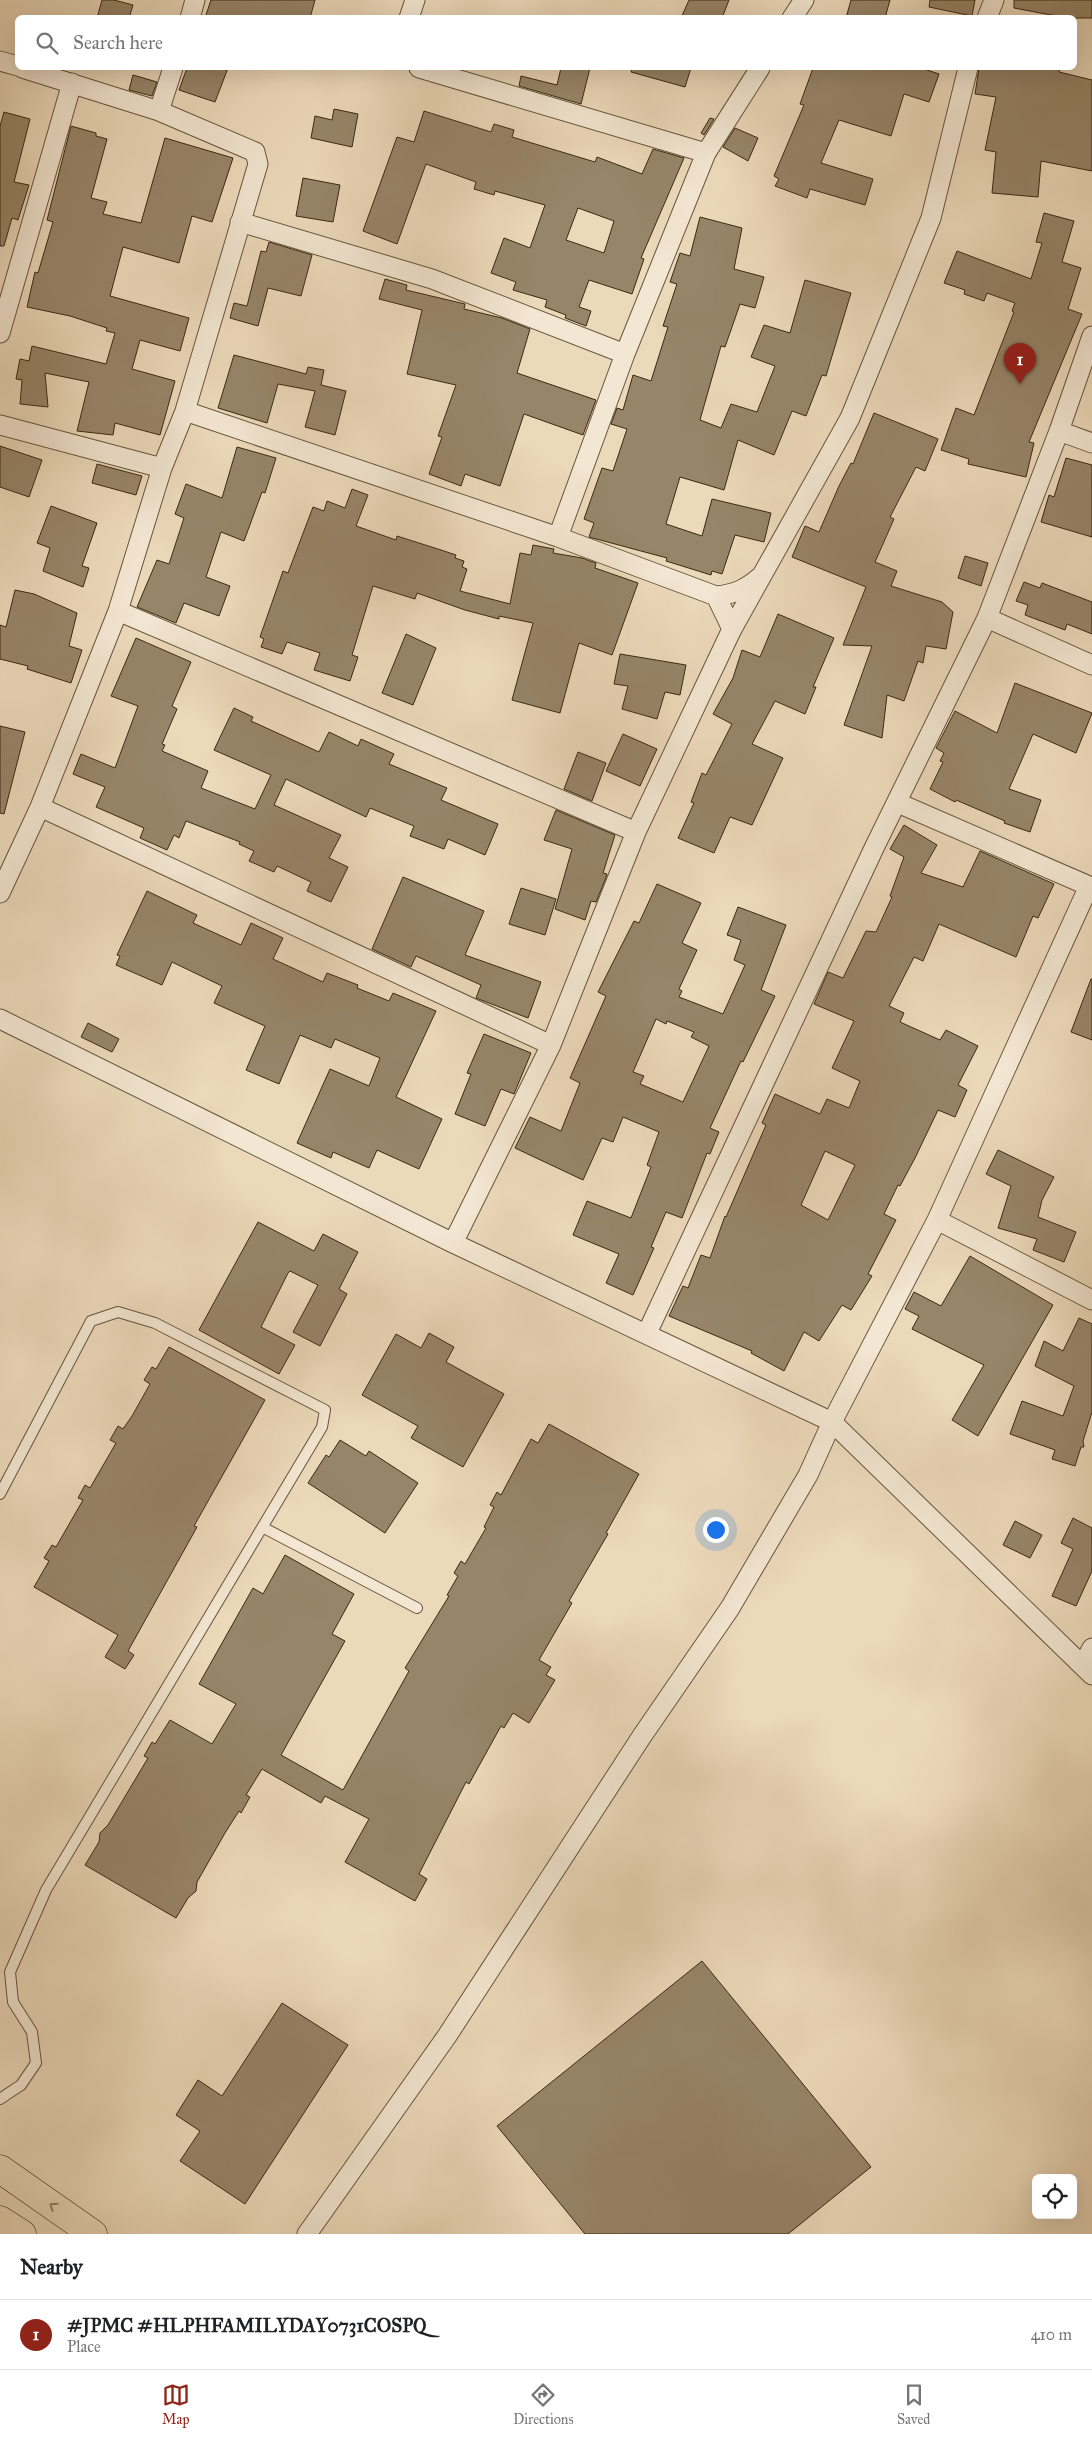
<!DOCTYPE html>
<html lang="en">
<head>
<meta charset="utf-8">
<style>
  :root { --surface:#fff; --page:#f2f2f2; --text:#202124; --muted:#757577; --line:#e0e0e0; --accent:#8f2418 }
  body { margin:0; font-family:"IM FELL Great Primer",serif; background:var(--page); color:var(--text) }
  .controls { position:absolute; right:15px; bottom:15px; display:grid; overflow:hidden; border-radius:8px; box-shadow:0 5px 20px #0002 }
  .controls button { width:45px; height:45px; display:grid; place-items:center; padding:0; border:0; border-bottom:1px solid var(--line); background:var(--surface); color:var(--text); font:25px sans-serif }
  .you { position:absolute; left:715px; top:1529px; width:18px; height:18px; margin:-12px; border:4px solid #fff; border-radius:50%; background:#1a73e8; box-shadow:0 0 0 8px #1a73e833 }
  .badge { display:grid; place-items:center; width:32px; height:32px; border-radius:50%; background:var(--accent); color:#fff; font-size:16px; font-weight:700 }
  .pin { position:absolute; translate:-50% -41px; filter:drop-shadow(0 1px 2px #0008) }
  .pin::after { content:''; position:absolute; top:26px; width:18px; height:15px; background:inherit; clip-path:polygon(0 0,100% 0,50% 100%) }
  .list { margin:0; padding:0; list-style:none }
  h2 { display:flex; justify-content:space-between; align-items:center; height:65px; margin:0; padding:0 20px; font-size:21px }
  h2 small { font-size:16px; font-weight:400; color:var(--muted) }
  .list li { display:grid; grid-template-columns:32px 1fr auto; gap:15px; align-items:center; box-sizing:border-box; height:70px; padding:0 20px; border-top:1px solid var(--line) }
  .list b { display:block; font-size:19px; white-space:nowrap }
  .list p { margin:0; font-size:16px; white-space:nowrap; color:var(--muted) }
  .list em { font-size:16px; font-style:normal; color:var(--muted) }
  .icon { flex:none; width:28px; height:28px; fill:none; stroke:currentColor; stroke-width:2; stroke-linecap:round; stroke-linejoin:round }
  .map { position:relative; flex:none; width:1092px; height:2234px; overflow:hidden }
  .search { position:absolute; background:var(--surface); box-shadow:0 5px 20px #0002; left:15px; right:15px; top:15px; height:55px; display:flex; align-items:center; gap:12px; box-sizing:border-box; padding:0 18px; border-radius:8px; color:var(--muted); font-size:19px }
  .sheet { height:135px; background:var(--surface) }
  nav { display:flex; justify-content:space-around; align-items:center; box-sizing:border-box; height:70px; border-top:1px solid var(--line); background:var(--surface); font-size:14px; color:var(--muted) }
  nav a { display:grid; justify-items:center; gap:2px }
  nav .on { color:var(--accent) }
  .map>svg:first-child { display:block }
</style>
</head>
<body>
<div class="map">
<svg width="1092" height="2234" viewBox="0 0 1092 2234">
  <rect width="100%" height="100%" fill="#ecd9ba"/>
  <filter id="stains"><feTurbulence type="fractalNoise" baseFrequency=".004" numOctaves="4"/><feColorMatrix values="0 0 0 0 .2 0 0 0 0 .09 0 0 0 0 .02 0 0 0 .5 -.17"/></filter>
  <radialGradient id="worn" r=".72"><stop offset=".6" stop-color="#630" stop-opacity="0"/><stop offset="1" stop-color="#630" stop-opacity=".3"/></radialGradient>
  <path fill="#978569" stroke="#3b2912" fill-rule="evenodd" d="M102,0H114L133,5L129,18H97Z
    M211,0H315L310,18H205Z
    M689,0H729L722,18H681Z
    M851,0H890L885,18H846Z
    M930,0H975L972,16L929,7Z
    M1014,0H1092V18H1067L1014,8Z
    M187,68H228L215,102L179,90Z
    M561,68H590L581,104L519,86L521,76L557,85Z
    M632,68H691L685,87L631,72Z
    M813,68H921L939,74L929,102L904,94L891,136L839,120L821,163L873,179L865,205L810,189L807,198L775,186L779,179L774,176L804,105L800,104Z
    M979,68H1060L1059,72L1092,80V171L1041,161L1038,197L992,193L996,152L985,150L996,97L975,94Z
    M133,75L157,82L152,96L129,90Z
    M334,109L358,114L352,147L311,138L315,116L332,120Z
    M424,111L491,132L494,124L514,130L512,137L595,162L597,157L642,174L653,149L684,158L641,258L644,259L632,294L589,280L579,307L591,311L586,326L565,318L566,315L545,307L547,300L513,290L516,282L491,273L504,238L530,248L545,205L495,191L494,195L474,189L476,182L426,164L397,244L363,231L397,137L414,142ZM578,208L614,221L604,253L566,240Z
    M4,112L30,119L14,182L29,185L18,220L12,218L4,246H0V126Z
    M710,118L714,119L704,135L701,133Z
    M71,126L96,133V136L107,139L91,198L107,202L103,214L141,223L165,138L233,158L212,222L192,216L179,263L123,247L110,296L189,318L180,351L140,340L132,369L175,381L160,435L115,423L113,435L77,431L89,382L45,373L48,407L20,404L22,380L16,379L20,359L29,361L32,346L106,364L115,333L106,331L107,328L70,316L27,307L35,272L38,273L53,222L47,220Z
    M735,128L758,138L748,161L723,147Z
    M303,178L340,185L333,222L296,216Z
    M1044,213L1074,221L1062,262L1081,268L1068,309L1082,314L1029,442L1034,443L1026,477L968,464L969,459L941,450L956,408L974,415L1014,312L1012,311L1015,303L987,293L984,301L964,294L965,290L944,283L957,251L1031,279L1042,243L1036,242Z
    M700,217L742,228L734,269L764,277L755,308L740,304L725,347L721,346L700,420L721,428L731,404L757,412L775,366L751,357L764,325L790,333L805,280L851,293L826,376L822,375L806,416L792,411L774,455L738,440L724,490L680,477L666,524L702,536L712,499L771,513L764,542L735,535L722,574L712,571L711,575L666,561L667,558L589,537L594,523L584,519L602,468L613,471L627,429L611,424L617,408L623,410L633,375L651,381L668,327L663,326L677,284L670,282L680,253L690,256Z
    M269,242L312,255L301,296L268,288L258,326L230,318L234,303L247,306L261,251L266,252Z
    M385,279L407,285L406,290L465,304L464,309L502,318L530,329L517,373L596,400L583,435L524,414L500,486L465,474L461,486L429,474L442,437L438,436L456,385L407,374L422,310L379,299Z
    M234,355L306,374L308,367L324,370L321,385L346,391L335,435L305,427L315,391L278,384L267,423L218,408Z
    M874,413L938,439L925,471L916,467L890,517L894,519L875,562L897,571L891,586L942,602L953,612L946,649L926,646L923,663L918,661L904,701L887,695L882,738L844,725L872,646L843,645L866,587L792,557L805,526L819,532L839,486L851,463L853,464Z
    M0,446L42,460L29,497L0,487Z
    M237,447L276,458L265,493L262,492L244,541L221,532L206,577L230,586L219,616L184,603L176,623L137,607L157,560L169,564L184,518L175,514L186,484L222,498Z
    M1066,458L1092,465V537L1041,522L1049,495L1054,497Z
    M97,464L142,476L136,495L92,483Z
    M352,489L368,495L356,526L396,540L397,536L441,550L456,555L455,558L464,561L462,567L467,569L460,591L510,604L520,553L531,555L533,545L554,549L553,553L582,558L596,563L595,568L638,583L612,655L579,643L560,713L512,700L533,623L499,616V619L465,610L417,593L415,599L373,586L352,655L358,657L350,681L314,670L320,653L287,642L282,654L261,647L264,639L260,637L283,571L288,573L313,507L324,511L327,501L345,508Z
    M51,506L97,523L82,566L89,568L83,587L43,571L50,548L37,543Z
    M965,556L988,563L981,586L958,578Z
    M1024,582L1040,588L1042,583L1092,602V634L1067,624L1065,630L1025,615L1028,605L1016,601Z
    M15,590L34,594L77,613L69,646L82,650L71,683L27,669L28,666L0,659V625L6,627Z
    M778,614L834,638L813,687H816L805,714L775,701L752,744L783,758L752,825L730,817L714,853L678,838L694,803L691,802L702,773L706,775L732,724L713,714L733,678L742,650L760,657Z
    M406,634L436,648L413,705L382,693Z
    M136,638L191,662L172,706L177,709L162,744L165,745L162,751L208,771L201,788L255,809L271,775L214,750L234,708L253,717L251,721L319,752L329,732L358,746L361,739L394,754L389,764L447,788L441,800L498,824L485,855L448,839L444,849L410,836L414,826L370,808L366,817L286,779L274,805L341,835L329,858L348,867L331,902L307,891L311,882L277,866L274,872L249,861L254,851L239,844L240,842L186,821L179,838L174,835L167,850L140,838L144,828L96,807L105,787L73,774L81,754L115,768L138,706L111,696Z
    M620,654L686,665L680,695L665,692L657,719L622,709L628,686L614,684Z
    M1015,683L1092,713L1076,753L1033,734L1009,789L1041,800L1030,832L1004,823L1005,821L956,800L955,802L930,789L943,762L940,761L944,753L936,748L955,711L997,733Z
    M0,726L25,732L4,814L0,813Z
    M623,734L657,749L640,786L606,771Z
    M578,752L606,763L592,801L564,789Z
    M556,810L615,835L603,873L607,874L605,880L596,902L591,901L585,920L555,909L572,849L544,840Z
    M904,825L937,845L921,873L963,887L980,851L1054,884L1038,918L1033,916L1016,957L939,924L923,961L914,957L889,1006L904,1013L900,1022L940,1040L946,1030L978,1046L958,1085L967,1090L955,1117L938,1110L915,1158L900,1186L898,1185L884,1214L896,1220L868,1274L872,1276L851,1310L842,1305L819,1341L804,1332L784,1371L751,1353L752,1351L669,1316L683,1286L688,1288L701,1255L710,1258L725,1216L726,1217L766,1125L762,1123L775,1094L820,1114L827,1099L849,1108L860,1081L832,1068L854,1021L814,1004L828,972L843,978L866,931L876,932L892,897L890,896L904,857L890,849ZM825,1151L855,1165L828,1220L801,1205Z
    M403,877L484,911L465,955L541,982L528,1018L476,998L481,985L416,956L411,967L372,949Z
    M657,884L701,903L682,943L697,950L679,989L682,991L679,997L723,1014L745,965L734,960L741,940L727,935L738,907L786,925L761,990L775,996L743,1062L741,1061L710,1128L719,1132L710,1154L707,1153L682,1218L666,1212L651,1247L654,1248L633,1295L606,1283L619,1254L573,1235L587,1201L631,1218L651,1167L647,1165L659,1132L623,1117L613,1142L602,1138L583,1180L515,1148L530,1117L561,1131L580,1083L570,1078L606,996L598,992L634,921L639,923ZM656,1019L666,1024L667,1021L694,1032L691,1037L709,1046L683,1102L640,1084L644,1076L633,1072Z
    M521,888L556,899L545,935L509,924Z
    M147,891L197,915L193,923L241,945L251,923L283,938L273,959L323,982L327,973L358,985L357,988L389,1001L393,993L436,1011L396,1097L442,1119L419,1169L377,1150L369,1168L333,1152L331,1158L297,1143L330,1069L369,1086L380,1058L335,1039L331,1048L300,1035L279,1084L246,1070L265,1026L214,1003L222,986L172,962L162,985L116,965L120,956L117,955Z
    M1091,979H1092V1040L1071,1032Z
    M88,1023L119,1039L112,1052L81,1037Z
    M484,1034L531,1053L514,1094L501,1089L485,1126L455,1114L471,1074L467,1073Z
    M998,1150L1054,1177L1042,1200L1038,1217L1076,1232L1064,1262L1033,1250L1037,1239L998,1228L1011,1186L986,1174Z
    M258,1222L314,1251L323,1234L358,1252L339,1289L347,1294L320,1346L293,1332L318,1285L290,1271L288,1273L261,1327L295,1345L279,1374L199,1330Z
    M970,1256L1053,1305L978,1436L952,1420L984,1365L912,1329L919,1316L905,1309L914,1292L941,1306Z
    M1079,1318L1092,1324V1412L1083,1441L1084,1447H1081L1075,1466L1052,1459L1055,1450L1010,1434L1022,1401L1063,1416L1074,1386L1035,1366L1044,1341L1063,1351Z
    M429,1333L454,1347L446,1362L504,1394L463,1467L411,1438L418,1426L362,1395L396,1334L421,1348Z
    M169,1347L265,1400L194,1526L197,1527L128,1651L134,1655L125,1669L105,1657L118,1635L34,1587L49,1561L44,1558L52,1545L56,1547L83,1500L78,1498L85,1485L90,1488L116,1443L110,1440L118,1426L123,1429L132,1416L150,1384L144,1380L152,1367L156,1369Z
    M549,1424L639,1474L606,1533L608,1534L569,1601L572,1603L539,1660L551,1667L546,1675L555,1680L529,1723L513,1713L504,1728L501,1726L469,1784L466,1782L419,1874L427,1879L415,1901L345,1862L369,1819L325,1796L321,1803L262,1769L246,1795L250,1797L241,1813L239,1811L225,1833L197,1882L196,1891L188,1898L176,1918L85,1865L99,1842L100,1833L108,1825L148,1758L144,1756L152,1742L155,1744L170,1720L212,1744L236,1704L199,1684L253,1588L263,1594L285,1555L354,1594L332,1634L345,1641L281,1755L343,1790L409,1671L405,1668L449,1596L447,1595L458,1576L454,1573L461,1561L465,1564L486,1528L484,1527L494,1507L490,1505L497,1492L501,1495L531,1439L538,1443Z
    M340,1440L366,1456L369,1451L418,1483L385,1533L308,1483L326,1455L329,1457Z
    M1073,1518L1092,1528V1571L1076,1606L1052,1596L1073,1549L1061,1543Z
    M1015,1521L1042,1535L1030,1558L1003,1545Z
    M702,1961L871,2167L788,2234H585L497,2126Z
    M282,2003L348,2045L245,2204L180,2161L200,2131L176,2115L198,2080L222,2096Z"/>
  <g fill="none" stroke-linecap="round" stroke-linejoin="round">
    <g stroke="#67553c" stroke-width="12">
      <path id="service" d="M0,1494L91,1321L118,1312L155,1323L325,1410L322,1427L46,1890L10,1972L13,2002L32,2032L36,2063L21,2085L0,2099
        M264,1528L417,1608"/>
    </g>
    <g stroke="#67553c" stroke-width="21">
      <path id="minor" d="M190,18L195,0
        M409,18L415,0
        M792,18L804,0
        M987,18L994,0
        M0,61L18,66
        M419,68L706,153
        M159,111L173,68
        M240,222L432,279L625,354
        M0,333L72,83
        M185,411L558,537L716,596C735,594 746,589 760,577
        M0,425L162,468
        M1059,431L1092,443
        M558,537L625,354L706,153L760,68
        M716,596L732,629
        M118,611L636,832
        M987,618L1092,665
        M898,803L1089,886
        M40,807L551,1045
        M0,893L40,807L118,611L162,468L185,411L258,164L255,152L159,111L22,68
        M0,1019L453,1243L832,1422L1092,1675
        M937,1220L1092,1300
        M453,1243L551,1045L636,832L732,629L850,418L931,218L968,68
        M647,1333L875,846L987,618L1059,431L1092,336
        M1083,1665L1092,1648
        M307,2234L447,2036L642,1736L730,1608L808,1475L832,1422L937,1220L1089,886L1092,888"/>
    </g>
    <g stroke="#3b2912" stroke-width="29">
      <path id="primary" d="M0,2169L93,2234
        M0,2220L22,2234"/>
    </g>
    <use href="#service" stroke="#f3e6d2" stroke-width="10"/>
    <use href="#minor" stroke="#f3e6d2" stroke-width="19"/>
    <use href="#primary" stroke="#ecd9ba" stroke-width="28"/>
  </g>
  <defs><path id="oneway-chevron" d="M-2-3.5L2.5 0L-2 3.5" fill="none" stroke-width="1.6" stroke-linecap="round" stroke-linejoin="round" transform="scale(1.25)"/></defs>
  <use stroke="#948166" href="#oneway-chevron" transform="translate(53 2206) rotate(-145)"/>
  <rect width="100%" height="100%" filter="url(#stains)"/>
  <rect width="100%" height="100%" fill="url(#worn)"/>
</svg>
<div class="controls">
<button><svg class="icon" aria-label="locate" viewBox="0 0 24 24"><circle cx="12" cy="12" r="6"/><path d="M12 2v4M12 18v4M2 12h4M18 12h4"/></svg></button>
</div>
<div class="you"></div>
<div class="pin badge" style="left:1020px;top:384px">1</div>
<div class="search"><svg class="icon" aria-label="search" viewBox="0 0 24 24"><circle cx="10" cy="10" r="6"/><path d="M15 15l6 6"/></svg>Search here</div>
</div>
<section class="sheet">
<h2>Nearby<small></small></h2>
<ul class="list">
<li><span class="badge">1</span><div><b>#JPMC #HLPHFAMILYDAY0731COSPQ</b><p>Place</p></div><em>410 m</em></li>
</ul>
</section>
<nav>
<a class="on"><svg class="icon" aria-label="map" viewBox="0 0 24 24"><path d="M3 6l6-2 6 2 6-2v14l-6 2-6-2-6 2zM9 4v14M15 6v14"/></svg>Map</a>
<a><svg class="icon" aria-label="directions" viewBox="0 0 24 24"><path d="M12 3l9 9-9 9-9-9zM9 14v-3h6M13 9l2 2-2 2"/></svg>Directions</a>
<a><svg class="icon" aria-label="saved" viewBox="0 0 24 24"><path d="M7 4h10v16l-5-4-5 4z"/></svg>Saved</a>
</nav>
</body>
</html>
